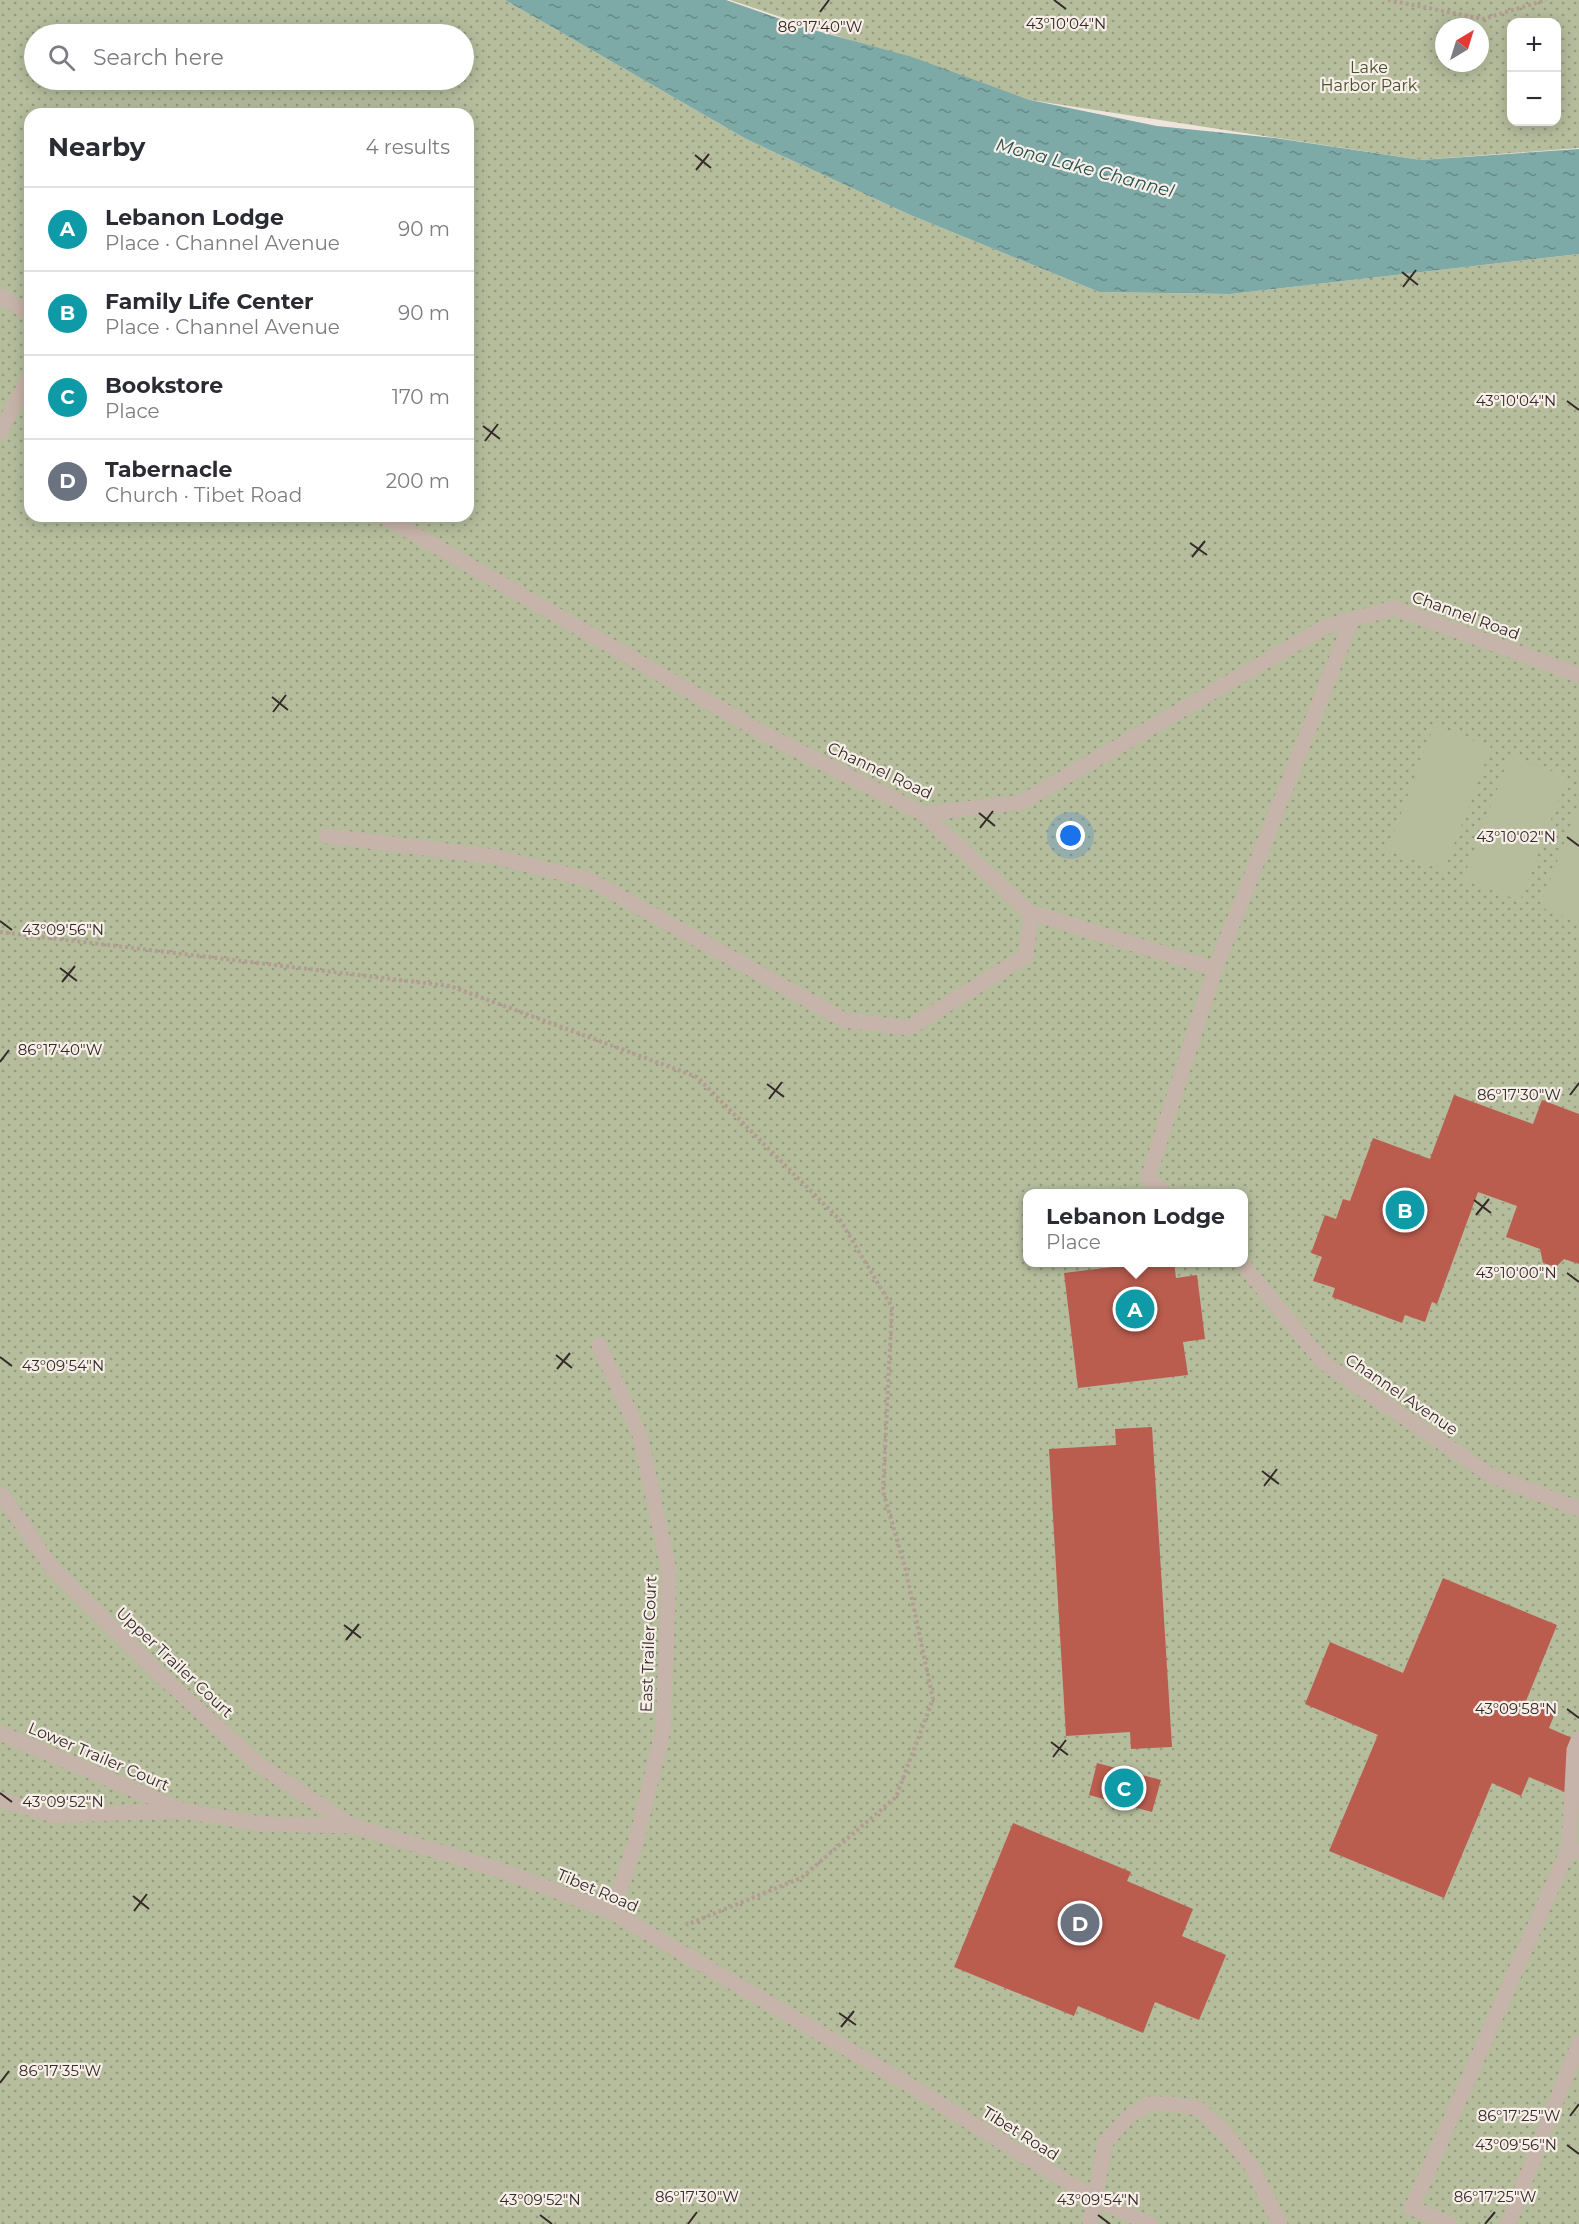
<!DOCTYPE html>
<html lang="en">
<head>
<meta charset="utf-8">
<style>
  :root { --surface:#fff; --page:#f2f2f3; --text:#2b2b33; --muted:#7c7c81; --line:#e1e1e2; --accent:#22514f }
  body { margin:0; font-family:Montserrat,sans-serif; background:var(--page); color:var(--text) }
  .controls { position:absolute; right:18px; top:18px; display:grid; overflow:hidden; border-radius:12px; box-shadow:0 3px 15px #0003 }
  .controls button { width:54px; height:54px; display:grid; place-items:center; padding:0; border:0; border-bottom:2px solid var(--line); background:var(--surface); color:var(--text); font:30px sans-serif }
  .compass { position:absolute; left:1435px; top:18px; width:54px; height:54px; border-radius:50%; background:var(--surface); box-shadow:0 3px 15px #0003; rotate:38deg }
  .you { position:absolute; left:1071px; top:836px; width:21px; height:21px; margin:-15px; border:4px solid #fff; border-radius:50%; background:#1a73e8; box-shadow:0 0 0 9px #1a73e833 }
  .badge { display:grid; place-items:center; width:39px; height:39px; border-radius:50%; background:var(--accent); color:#fff; font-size:20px; font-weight:700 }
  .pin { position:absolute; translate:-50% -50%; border:3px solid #fff; box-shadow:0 2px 6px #0006 }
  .popup { position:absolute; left:1023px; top:1189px; width:225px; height:78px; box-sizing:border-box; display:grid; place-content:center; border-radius:12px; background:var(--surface); filter:drop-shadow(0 2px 4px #0005); font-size:20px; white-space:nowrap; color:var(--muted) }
  .popup b { font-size:22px; color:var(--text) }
  .popup::after { content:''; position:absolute; left:50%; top:100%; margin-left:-12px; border:12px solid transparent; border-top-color:var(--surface) }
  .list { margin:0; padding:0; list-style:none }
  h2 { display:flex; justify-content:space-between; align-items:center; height:78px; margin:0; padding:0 24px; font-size:26px }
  h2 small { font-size:20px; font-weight:400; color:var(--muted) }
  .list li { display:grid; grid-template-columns:39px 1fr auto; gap:18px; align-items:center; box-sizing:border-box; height:84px; padding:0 24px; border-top:2px solid var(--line) }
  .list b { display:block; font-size:22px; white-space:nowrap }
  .list p { margin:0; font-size:20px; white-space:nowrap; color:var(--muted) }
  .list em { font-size:20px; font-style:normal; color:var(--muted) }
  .icon { flex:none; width:33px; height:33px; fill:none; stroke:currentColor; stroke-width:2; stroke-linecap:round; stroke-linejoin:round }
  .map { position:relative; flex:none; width:1579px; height:2224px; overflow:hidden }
  .search { position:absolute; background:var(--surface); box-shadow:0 3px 15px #0003; left:24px; top:24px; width:450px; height:66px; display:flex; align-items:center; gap:15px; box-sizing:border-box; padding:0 21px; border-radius:33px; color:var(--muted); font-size:22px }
  .panel { position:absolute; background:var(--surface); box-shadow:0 3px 15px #0003; left:24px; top:108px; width:450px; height:414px; border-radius:18px }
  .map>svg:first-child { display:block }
</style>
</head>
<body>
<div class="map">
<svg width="1579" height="2224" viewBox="0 0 1579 2224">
  <defs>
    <pattern id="park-dots" width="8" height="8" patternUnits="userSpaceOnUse" patternTransform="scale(1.5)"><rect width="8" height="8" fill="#b6bd9d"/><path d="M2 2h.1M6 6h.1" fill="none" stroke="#959a80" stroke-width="1.8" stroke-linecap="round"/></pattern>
    <pattern id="water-ripples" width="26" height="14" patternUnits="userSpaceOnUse" patternTransform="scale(1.5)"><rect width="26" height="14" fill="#7da9a6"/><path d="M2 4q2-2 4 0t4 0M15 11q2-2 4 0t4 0" fill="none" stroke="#678a87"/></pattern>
  </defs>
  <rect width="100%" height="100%" fill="#efe4dc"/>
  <path fill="url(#park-dots)" fill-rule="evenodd" d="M0,0H505L746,139L908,214L1099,292L1230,294L1579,254V2224H0ZM34,34H464V80H34ZM30,114H468V516H30ZM1027,1194H1243V1262H1027Z
    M730,0H1579V148L1421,160L1030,100ZM1512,22H1556V122H1512ZM1444,27H1480V63H1444Z"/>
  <path fill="#b6bd9d" d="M1434,726L1491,747L1444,871L1387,850Z
    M1510,755L1567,777L1520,901L1463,879Z
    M1579,803V922L1540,907Z"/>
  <path fill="url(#water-ripples)" d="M505,0H726L803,27L912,57L1030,100L1157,126L1275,138L1421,160L1579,149V254L1230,294L1099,292L908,214L746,139Z"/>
  <path fill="#ba5d4f" d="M1454,1095L1533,1124L1542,1100L1579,1114V1264L1564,1259L1556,1267L1543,1263L1540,1249L1506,1237L1517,1206L1478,1192L1437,1304L1432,1302L1425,1322L1405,1315L1402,1323L1332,1297L1335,1288L1313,1281L1322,1257L1311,1253L1325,1215L1336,1219L1343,1199L1350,1201L1373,1138L1430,1159Z
    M1154,1262H1174L1176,1278L1197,1275L1205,1339L1183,1342L1188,1375L1078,1388L1064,1273Z
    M1152,1427L1172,1747L1131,1749L1130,1732L1066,1736L1049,1449L1116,1445L1115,1429Z
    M1443,1578L1557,1625L1526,1701L1555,1713L1549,1728L1579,1741V1798L1529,1777L1521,1796L1492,1783L1444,1898L1329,1851L1378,1735L1305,1704L1330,1642L1403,1673Z
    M1097,1763L1161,1780L1152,1812L1089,1795Z
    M1013,1823L1131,1872L1127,1881L1193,1909L1182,1936L1226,1955L1199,2020L1155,2002L1143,2033L1078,2006L1074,2016L954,1967Z"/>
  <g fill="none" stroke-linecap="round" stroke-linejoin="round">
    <path stroke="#b29d93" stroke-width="4" stroke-dasharray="3 3" stroke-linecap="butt" d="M1388,0L1483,19L1546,0
      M0,932L450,986L697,1077L840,1220L892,1307L883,1491L906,1571L933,1699L896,1797L801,1878L686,1925"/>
    <path stroke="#c6b3a9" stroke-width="15" d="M0,432L30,376
      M924,814L1029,912L1215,969L1352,619
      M327,836L496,857L590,880L844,1020L909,1028L1026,956L1031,913
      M1148,1178L1215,969
      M1579,1738L1574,1750L1569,1848L1579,1852
      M1095,2199L1105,2143L1127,2118L1148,2104H1172L1198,2108L1223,2131L1251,2165L1280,2224
      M1450,2224L1412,2208L1569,1848
      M1508,2224L1579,2043"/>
    <path stroke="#c6b3a9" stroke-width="15" d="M0,296L30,314
      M383,516L763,733L924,814L1022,802L1325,627L1394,608L1579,675
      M1148,1178L1165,1194
      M1241,1262L1324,1363L1490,1475L1579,1509
      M599,1345L640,1435L669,1571L663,1730L637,1838L612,1912
      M2,1495L53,1569L157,1672L258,1764L352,1826
      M0,1733L180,1809
      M0,1800L53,1815L185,1811L261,1824L352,1826L497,1869L612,1912L911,2086L1095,2199L1150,2224
      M1090,2224L1095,2199"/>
  </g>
  <path fill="none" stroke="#342a28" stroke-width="2" d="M1054,0L1066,9M820,12L829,0M695,155L711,168M696,170L709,154M1402,272L1418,285M1403,287L1416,270M1567,401L1579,410M483,426L500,439M485,441L498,424M1190,543L1207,555M1192,557L1205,541M272,697L288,710M273,712L286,695M979,813L995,826M980,828L993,811M1567,837L1579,846M0,921L12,930M60,968L77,981M62,982L75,966M0,1062L9,1050M767,1084L784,1097M1570,1095L1579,1083M769,1099L782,1082M1474,1200L1491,1213M1476,1215L1489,1199M1567,1273L1579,1282M556,1355L572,1368M0,1357L12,1366M557,1369L570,1353M1262,1471L1279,1484M1264,1486L1277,1469M344,1625L361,1638M346,1640L359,1624M1567,1709L1579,1718M1051,1742L1068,1755M1053,1757L1066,1740M0,1793L12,1802M133,1896L149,1909M134,1911L147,1894M839,2013L856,2025M841,2027L854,2011M0,2083L9,2071M1570,2116L1579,2104M1567,2145L1579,2154M540,2215L552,2224M1098,2215L1110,2224M688,2224L697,2212M1485,2224L1495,2212"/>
  <g text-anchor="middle" stroke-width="4.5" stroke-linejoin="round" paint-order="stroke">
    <g font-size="16" fill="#47502e" stroke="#f7eee7">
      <text x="1369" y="73">Lake<tspan x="1369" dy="18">Harbor Park</tspan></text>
    </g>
    <g font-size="16" fill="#342a28" stroke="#f7eee7">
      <text transform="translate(1466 615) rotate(20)" y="6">Channel Road</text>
      <text transform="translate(880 770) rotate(25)" y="6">Channel Road</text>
      <text transform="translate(1402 1394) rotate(34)" y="6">Channel Avenue</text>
      <text transform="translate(648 1644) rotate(-88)" y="6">East Trailer Court</text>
      <text transform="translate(175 1662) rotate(43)" y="6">Upper Trailer Court</text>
      <text transform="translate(99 1756) rotate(23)" y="6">Lower Trailer Court</text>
      <text transform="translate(598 1890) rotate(23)" y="6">Tibet Road</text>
      <text transform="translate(1021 2133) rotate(32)" y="6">Tibet Road</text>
    </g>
    <g font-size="18" font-style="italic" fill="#22514f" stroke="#f7eee7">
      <text transform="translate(1085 168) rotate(15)" y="6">Mona Lake Channel</text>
    </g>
  </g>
  <g font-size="15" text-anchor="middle" fill="#342a28" stroke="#f7eee7" stroke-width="4.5" stroke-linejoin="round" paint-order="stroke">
    <text x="1066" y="29">43°10'04"N</text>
    <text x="820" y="32">86°17'40"W</text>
    <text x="1516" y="406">43°10'04"N</text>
    <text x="1516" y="842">43°10'02"N</text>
    <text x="63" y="935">43°09'56"N</text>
    <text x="60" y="1055">86°17'40"W</text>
    <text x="1519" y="1100">86°17'30"W</text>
    <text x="1516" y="1278">43°10'00"N</text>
    <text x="63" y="1371">43°09'54"N</text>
    <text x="1516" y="1714">43°09'58"N</text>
    <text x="63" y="1807">43°09'52"N</text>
    <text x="60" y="2076">86°17'35"W</text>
    <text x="1519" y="2121">86°17'25"W</text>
    <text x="1516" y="2150">43°09'56"N</text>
    <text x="697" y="2202">86°17'30"W</text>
    <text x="1495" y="2202">86°17'25"W</text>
    <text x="540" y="2205">43°09'52"N</text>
    <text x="1098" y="2205">43°09'54"N</text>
  </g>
</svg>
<div class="controls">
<button>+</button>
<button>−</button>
</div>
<svg class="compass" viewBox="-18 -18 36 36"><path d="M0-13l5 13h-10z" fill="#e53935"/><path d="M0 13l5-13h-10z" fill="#7c7c81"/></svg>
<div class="you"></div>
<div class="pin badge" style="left:1135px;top:1309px;background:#0f9aa8">A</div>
<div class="popup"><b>Lebanon Lodge</b>Place</div>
<div class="pin badge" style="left:1405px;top:1210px;background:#0f9aa8">B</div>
<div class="pin badge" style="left:1124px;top:1788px;background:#0f9aa8">C</div>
<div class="pin badge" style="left:1080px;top:1923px;background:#6b7280">D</div>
<div class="search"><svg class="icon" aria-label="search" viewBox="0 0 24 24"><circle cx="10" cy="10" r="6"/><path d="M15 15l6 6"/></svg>Search here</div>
<section class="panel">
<h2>Nearby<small>4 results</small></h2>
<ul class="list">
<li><span class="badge" style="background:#0f9aa8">A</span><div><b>Lebanon Lodge</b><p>Place · Channel Avenue</p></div><em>90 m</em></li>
<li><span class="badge" style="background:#0f9aa8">B</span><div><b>Family Life Center</b><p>Place · Channel Avenue</p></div><em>90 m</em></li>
<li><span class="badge" style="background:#0f9aa8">C</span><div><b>Bookstore</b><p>Place</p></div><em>170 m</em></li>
<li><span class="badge" style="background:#6b7280">D</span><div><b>Tabernacle</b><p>Church · Tibet Road</p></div><em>200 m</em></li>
</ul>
</section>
</div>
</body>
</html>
